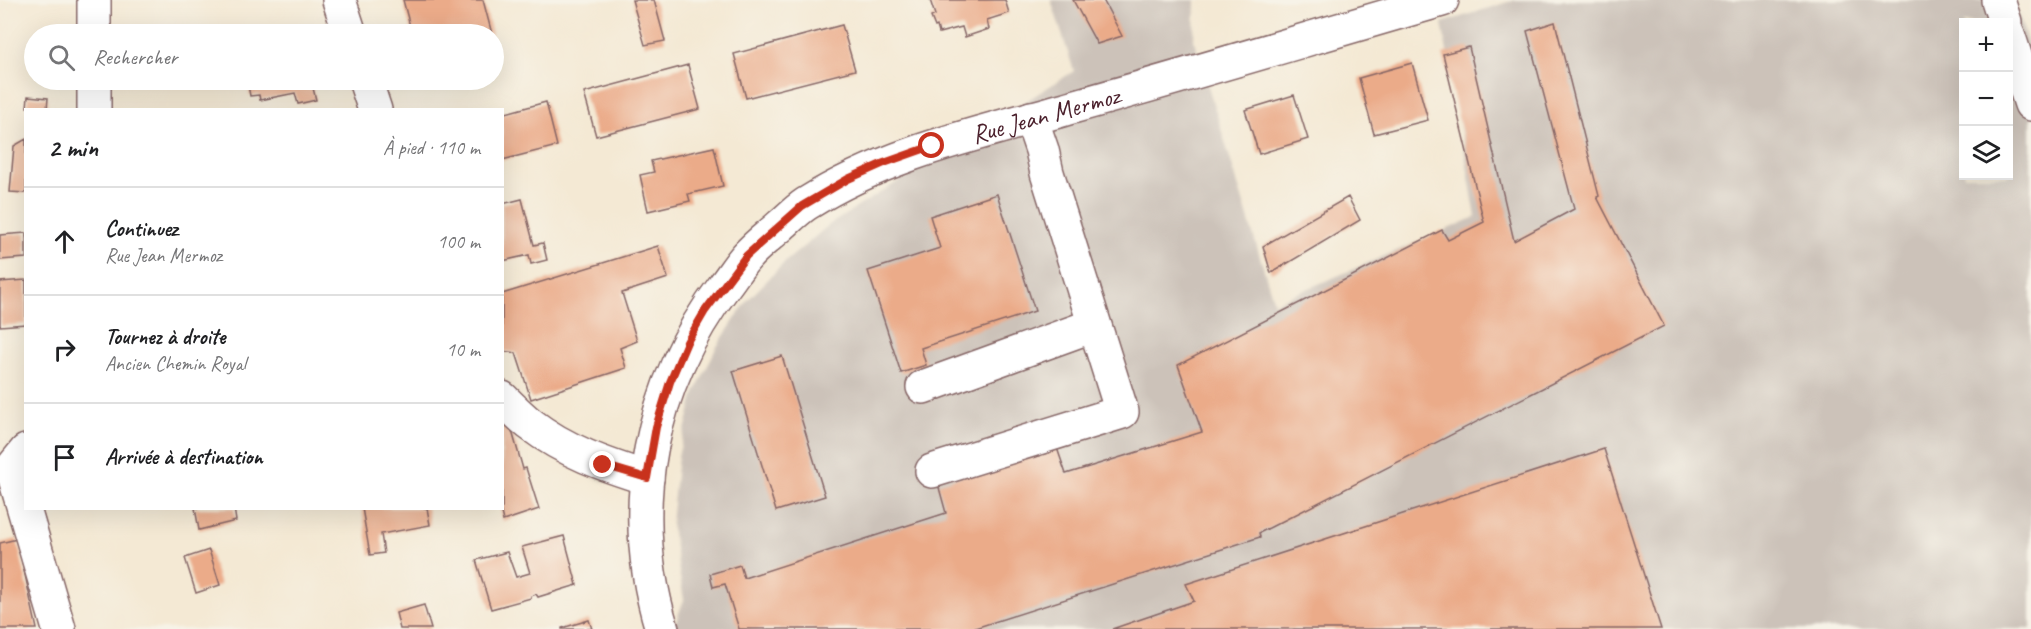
<!DOCTYPE html>
<html lang="fr">
<head>
<meta charset="utf-8">
<style>
  :root { --surface:#fff; --page:#f6f6f6; --text:#202124; --muted:#757577; --line:#e0e0e0 }
  body { margin:0; font-family:Caveat,sans-serif; background:var(--page); color:var(--text) }
  .controls { position:absolute; right:18px; top:18px; display:grid; overflow:hidden; border-radius:0px; box-shadow:0 6px 24px #0002 }
  .controls button { width:54px; height:54px; display:grid; place-items:center; padding:0; border:0; border-bottom:2px solid var(--line); background:var(--surface); color:var(--text); font:30px sans-serif }
  .stop { position:absolute; width:18px; height:18px; margin:-14px; border:4px solid #c8321e; border-radius:50%; background:#fff }
  .stop.end { background:#c8321e; border-color:#fff; box-shadow:0 2px 6px #0008 }
  .list { margin:0; padding:0; list-style:none }
  h2 { display:flex; justify-content:space-between; align-items:center; height:78px; margin:0; padding:0 24px; font-size:26px }
  h2 small { font-size:20px; font-weight:400; color:var(--muted) }
  .list li { display:grid; grid-template-columns:39px 1fr auto; gap:18px; align-items:center; box-sizing:border-box; height:108px; padding:0 24px; border-top:2px solid var(--line) }
  .list b { display:block; font-size:22px; white-space:nowrap }
  .list p { margin:0; font-size:20px; white-space:nowrap; color:var(--muted) }
  .list em { font-size:20px; font-style:normal; color:var(--muted) }
  .icon { flex:none; width:33px; height:33px; fill:none; stroke:currentColor; stroke-width:2; stroke-linecap:round; stroke-linejoin:round }
  .map { position:relative; flex:none; width:2031px; height:629px; overflow:hidden }
  .search { position:absolute; background:var(--surface); box-shadow:0 6px 24px #0002; left:24px; top:24px; width:480px; height:66px; display:flex; align-items:center; gap:15px; box-sizing:border-box; padding:0 21px; border-radius:33px; color:var(--muted); font-size:22px }
  .panel { position:absolute; background:var(--surface); box-shadow:0 6px 24px #0002; left:24px; top:108px; width:480px; height:402px; border-radius:0px }
  .map>svg:first-child { display:block }
</style>
</head>
<body>
<div class="map">
<svg width="2031" height="629" viewBox="0 0 2031 629">
  <rect width="100%" height="100%" fill="#f7f3e8"/>
  <filter id="ink" filterUnits="userSpaceOnUse"><feTurbulence type="fractalNoise" baseFrequency=".0167" numOctaves="2"/><feDisplacementMap in="SourceGraphic" scale="12" xChannelSelector="R" yChannelSelector="G"/><feConvolveMatrix kernelMatrix="1 2 1 2 8 2 1 2 1" color-interpolation-filters="sRGB"/></filter>
  <filter id="wash" filterUnits="userSpaceOnUse"><feTurbulence type="fractalNoise" baseFrequency=".008" numOctaves="4" result="noise"/><feDisplacementMap in="SourceGraphic" scale="24" xChannelSelector="R" yChannelSelector="G"/><feGaussianBlur stdDeviation="1.35" result="paint"/><feColorMatrix in="noise" values="0 0 0 0 0 0 0 0 0 0 0 0 0 0 0 0 0 1.4 0 .05"/><feComposite in="paint" operator="in"/></filter>
  <g filter="url(#wash)">
    <rect width="100%" height="100%" fill="#f4e9d4"/>
    <path fill="#ccc2b9" fill-rule="evenodd" d="M1051,0H1195L1194,40L1274,303L1476,217L1442,23L1514,0H2014L2031,54V629H673L684,600L671,524L678,456L695,393L716,348L747,301L784,263L829,225L1074,71ZM1964,22H2008V176H1964Z"/>
    <g id="blocks">
      <path fill="#ebab89" d="M403,0H483L492,34H412Z
        M632,0H654L665,41L645,45Z
        M930,0H1005L1009,13L987,20L989,29L965,37L962,27L939,33L937,26L935,27L931,17L935,15Z
        M1073,0H1103L1122,36L1097,44Z
        M1555,22L1599,196L1597,197L1664,326L1271,527L1259,533L1260,537L972,629H739L725,584L713,587L710,574L740,565L744,578L946,513L938,484L1056,445L1066,474L1202,432L1178,365L1442,230L1448,240L1484,222L1443,54L1469,47L1514,241L1574,209L1527,31Z
        M842,25L855,70L746,98L734,54Z
        M1412,63L1428,120L1374,134L1359,78Z
        M688,65L700,109L596,136L584,93Z
        M247,80H311L316,100L298,104L295,93L260,100L259,95L250,96Z
        M1294,95L1308,139L1259,154L1245,110Z
        M28,96L48,98L47,109L27,107Z
        M546,102L557,146L502,160V114Z
        M26,139V193L10,192L14,146Z
        M714,147L723,186L688,194L690,201L648,211L640,175L654,172L651,161Z
        M997,194L1035,311L921,348L926,365L901,373L868,271L940,248L930,216Z
        M1348,197L1360,220L1271,273L1263,246Z
        M522,199L534,245L543,243L547,260L531,264L529,255L502,261V204Z
        M26,233V258L0,260V235Z
        M658,246L668,278L622,293L637,341L620,348L626,368L531,399L516,353L502,351V294Z
        M26,280V324L0,326V282Z
        M782,356L825,496L776,511L733,371Z
        M502,416L510,424L523,469L526,468L539,509L503,521L500,508H502Z
        M1604,449L1661,629H1112L1194,601L1186,584Z
        M195,508H234L236,521L199,530Z
        M362,508H427L430,525L381,534L384,553L370,555Z
        M564,536L577,585L538,597L536,594L531,596V598L491,609L476,560L507,552L516,577L530,573L522,547Z
        M17,539L37,629H0V543Z
        M209,550L220,585L196,593L185,558Z
        M424,605L431,629H400L396,613Z
        M589,620L592,629H562V628Z"/>
    </g>
  </g>
  <g filter="url(#ink)">
    <use href="#blocks" fill-opacity="0" stroke="#866666" stroke-width="1.5"/>
    <g fill="none" stroke-linecap="round" stroke-linejoin="round">
      <g stroke="#866666" stroke-width="36">
        <g id="minor">
          <path d="M94,0V34"/>
          <path d="M339,0L350,34"/>
          <path d="M1998,0L2005,22"/>
          <path d="M2008,34L2031,104"/>
          <path d="M94,80V110"/>
          <path d="M365,80L375,110"/>
          <path d="M923,387L1094,325"/>
          <path d="M502,398C511,407 520,416 530,424C565,451 605,465 647,478"/>
          <path d="M26,451L12,468L59,629"/>
          <path d="M932,471L1122,412L1047,173L1042,150L1031,118"/>
          <path id="s1" d="M662,629C625,508 649,386 725,285C732,276 738,266 746,257C755,246 769,236 780,226C788,219 797,210 806,204C890,151 982,133 1076,106C1199,72 1320,35 1442,0"/>
        </g>
      </g>
      <use href="#minor" stroke="#fff" stroke-width="33"/>
    </g>
  </g>
  <g fill="none" stroke-linecap="round" stroke-linejoin="round" filter="url(#ink)">
    <path stroke="#c8321e" stroke-width="8" d="M603,465L647,478L656,427L670,382L687,342L705,311L746,256L802,206L848,179L884,163L932,146"/>
  </g>
  <g text-anchor="middle" stroke-width="6" stroke-linejoin="round" paint-order="stroke">
    <g font-size="26" fill="#4a1f2b" stroke="#f7f3e8">
      <text dy="9" stroke="none"><textPath href="#s1" startOffset="735">Rue Jean Mermoz</textPath></text>
    </g>
  </g>
</svg>
<div class="controls">
<button>+</button>
<button>−</button>
<button><svg class="icon" aria-label="layers" viewBox="0 0 24 24"><path d="M12 4l9 5-9 5-9-5zM3 14l9 5 9-5"/></svg></button>
</div>
<div class="stop" style="left:932px;top:146px"></div>
<div class="stop end" style="left:603px;top:465px"></div>
<div class="search"><svg class="icon" aria-label="search" viewBox="0 0 24 24"><circle cx="10" cy="10" r="6"/><path d="M15 15l6 6"/></svg>Rechercher</div>
<section class="panel">
<h2>2 min<small>À pied · 110 m</small></h2>
<ul class="list">
<li><svg class="icon" aria-label="ahead" viewBox="0 0 24 24"><path d="M12 20V5M6 11l6-6 6 6"/></svg><div><b>Continuez</b><p>Rue Jean Mermoz</p></div><em>100 m</em></li>
<li><svg class="icon" aria-label="right" viewBox="0 0 24 24"><path d="M7 20v-9h11M14 6l5 5-5 5"/></svg><div><b>Tournez à droite</b><p>Ancien Chemin Royal</p></div><em>10 m</em></li>
<li><svg class="icon" aria-label="arrive" viewBox="0 0 24 24"><path d="M6 21V4h12l-3 4 3 4H6"/></svg><div><b>Arrivée à destination</b></div></li>
</ul>
</section>
</div>
</body>
</html>
